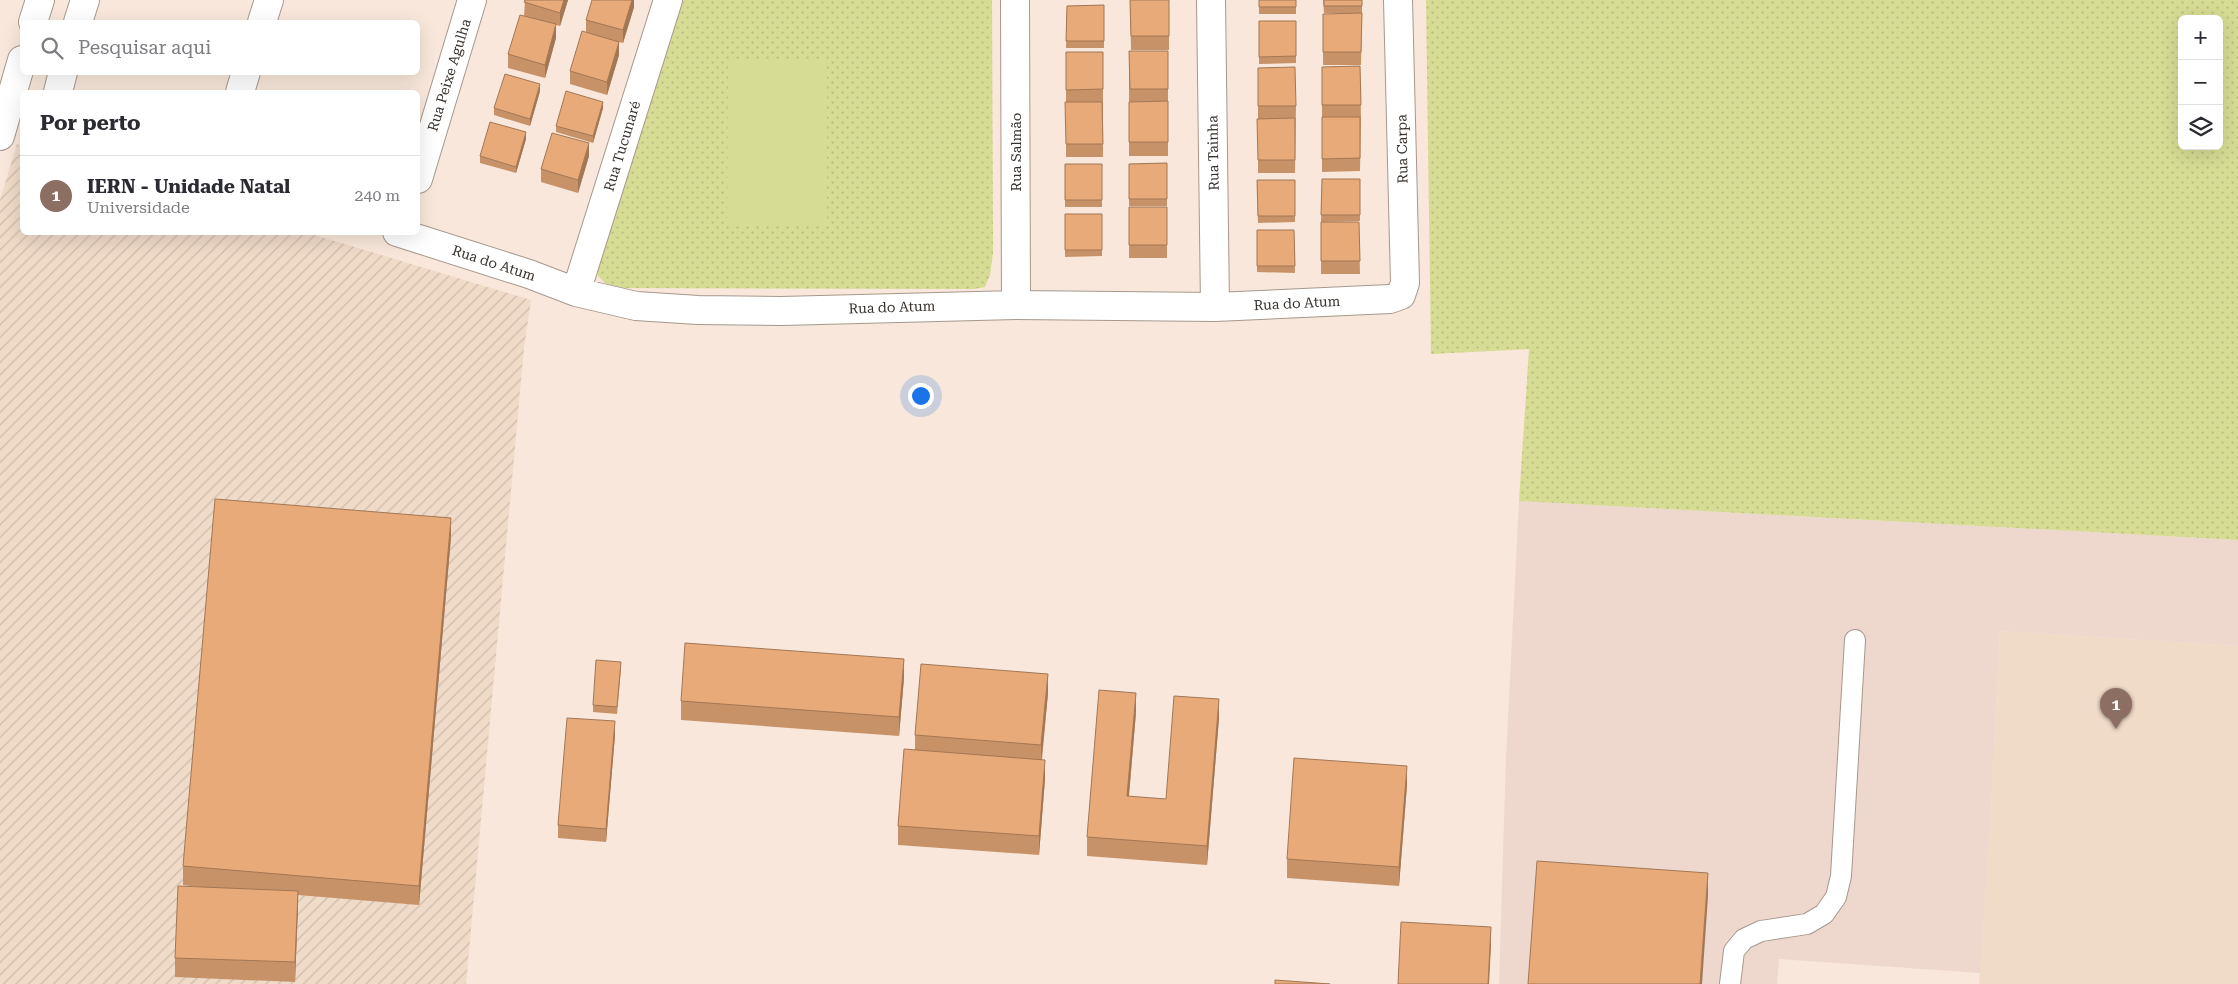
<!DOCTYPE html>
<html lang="pt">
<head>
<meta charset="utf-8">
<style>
  :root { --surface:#fff; --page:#f2f2f3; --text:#2b2b33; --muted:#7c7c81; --line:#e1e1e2; --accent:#985229 }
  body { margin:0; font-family:"Roboto Serif",serif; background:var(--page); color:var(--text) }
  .controls { position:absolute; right:15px; top:15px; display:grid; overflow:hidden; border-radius:8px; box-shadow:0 5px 20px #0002 }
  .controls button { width:45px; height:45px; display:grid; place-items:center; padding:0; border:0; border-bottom:1px solid var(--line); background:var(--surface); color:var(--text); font:25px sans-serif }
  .you { position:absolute; left:920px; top:395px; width:18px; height:18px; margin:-12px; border:4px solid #fff; border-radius:50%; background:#1a73e8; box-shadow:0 0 0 8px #1a73e833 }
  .badge { display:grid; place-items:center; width:32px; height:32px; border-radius:50%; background:var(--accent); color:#fff; font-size:16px; font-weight:700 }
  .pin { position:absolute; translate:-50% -41px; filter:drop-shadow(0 1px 2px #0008) }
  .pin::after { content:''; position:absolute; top:26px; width:18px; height:15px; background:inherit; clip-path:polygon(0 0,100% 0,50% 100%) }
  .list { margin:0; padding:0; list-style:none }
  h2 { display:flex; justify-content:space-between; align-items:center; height:65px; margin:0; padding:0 20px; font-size:21px }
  h2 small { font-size:16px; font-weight:400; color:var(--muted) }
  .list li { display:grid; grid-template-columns:32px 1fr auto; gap:15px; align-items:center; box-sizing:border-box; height:80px; padding:0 20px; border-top:1px solid var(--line) }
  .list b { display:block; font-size:19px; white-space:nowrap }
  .list p { margin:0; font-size:16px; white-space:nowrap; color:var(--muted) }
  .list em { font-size:16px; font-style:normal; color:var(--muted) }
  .icon { flex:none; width:28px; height:28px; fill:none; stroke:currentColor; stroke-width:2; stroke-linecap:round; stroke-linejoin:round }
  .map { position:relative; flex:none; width:2238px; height:984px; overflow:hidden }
  .search { position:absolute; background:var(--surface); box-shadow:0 5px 20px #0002; left:20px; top:20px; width:400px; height:55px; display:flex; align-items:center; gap:12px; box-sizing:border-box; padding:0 18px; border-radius:8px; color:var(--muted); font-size:19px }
  .panel { position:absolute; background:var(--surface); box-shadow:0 5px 20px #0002; left:20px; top:90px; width:400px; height:145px; border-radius:8px }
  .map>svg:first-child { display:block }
</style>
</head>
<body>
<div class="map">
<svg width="2238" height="984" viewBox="0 0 2238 984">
  <defs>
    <pattern id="industrial-furrows" width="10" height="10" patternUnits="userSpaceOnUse" patternTransform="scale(1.25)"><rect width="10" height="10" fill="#f0dac8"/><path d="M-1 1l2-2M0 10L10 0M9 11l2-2" fill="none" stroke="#cebcac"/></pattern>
    <pattern id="green-dots" width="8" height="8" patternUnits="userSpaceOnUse" patternTransform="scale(1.25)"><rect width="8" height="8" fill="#d6dc93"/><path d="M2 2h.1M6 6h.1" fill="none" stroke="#b8bd7f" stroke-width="1.8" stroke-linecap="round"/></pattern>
  </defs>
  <rect width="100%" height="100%" fill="#f8e7da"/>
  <path fill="url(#industrial-furrows)" d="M17,144L22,146V232L308,233L531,300L524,348L466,984H0V200Z"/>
  <path fill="#f0dac8" d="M2000,631L2238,646V984H1979L1991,812Z"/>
  <path fill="#eed8cd" d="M1519,501L2238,540V646L2000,631L1991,812L1980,973L1779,959L1777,984H1499L1506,758Z"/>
  <path fill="url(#green-dots)" fill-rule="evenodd" d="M678,0H992L993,253L990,275L985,287L974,289L624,288L606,284L598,276V265Z
    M1426,0H2238V540L1519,501L1529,349L1431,354ZM2182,19H2219V146H2182Z"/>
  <path fill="#d6dc93" d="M728,59H827V226L727,225Z"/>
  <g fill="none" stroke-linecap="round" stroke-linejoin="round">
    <g stroke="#a7988c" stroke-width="22">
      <path id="service" d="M1730,984L1734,951L1744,939L1761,931L1807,924L1824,914L1836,897L1841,876L1855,640"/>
    </g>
    <g stroke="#a7988c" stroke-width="30">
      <path id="minor" d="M1015,0L1016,305
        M1211,0L1215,307
        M33,22L40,0
        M78,22L85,0
        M262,22L269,0
        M58,92L63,72
        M240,92L246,72
        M0,136L22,60
        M418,179L472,0
        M397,232L529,274L576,292L636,306L698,310L781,311L1016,305L1215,307L1390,299L1401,295L1405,283L1398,0
        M576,292L668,0"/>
    </g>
    <use href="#service" stroke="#fff" stroke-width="20"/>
    <use href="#minor" stroke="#fff" stroke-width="28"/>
  </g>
  <path fill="#c89268" d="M525,0H568L560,26L556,25V38L545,78L508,68V54L524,16Z
    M634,0V7L623,43L619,42V55L607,95L570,84V71L586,32V20Z
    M1130,0H1169V50H1131Z
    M1259,0H1296V14H1259Z
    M1323,0H1362V13H1324Z
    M1104,5V48H1066L1067,6Z
    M1362,13L1361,65H1323V14Z
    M1259,21H1296V63L1259,64Z
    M1129,51H1168V156H1129Z
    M1066,52H1103V157H1066Z
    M1360,66L1361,118L1360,171L1322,172V67Z
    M1258,68L1296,106L1295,173H1258Z
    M540,91L530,126L494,115V108Z
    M603,108L593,143L556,132V126Z
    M526,139L516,173L480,163V156Z
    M589,156L578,193L541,182V169Z
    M1167,163V206H1129V164Z
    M1065,164H1102V207H1065Z
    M1322,179H1360V221L1321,222Z
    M1257,180H1295V222L1258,223Z
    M1129,207H1167V258H1129Z
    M1065,214H1102V256L1065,257Z
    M1321,222H1359L1360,274H1321Z
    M1257,230H1294L1295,273L1257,272Z
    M451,537L419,905L298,895L295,982L175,977V958L209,888L183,885V866Z
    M621,669L617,714L593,712V705Z
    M904,678L899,736L681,720V701Z
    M1048,693L1042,760L1045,779L1039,855L898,845V826L915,750V735Z
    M1136,712L1129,797L1166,799L1219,718L1207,865L1087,856V837Z
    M615,735L606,842L558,838V825Z
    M1407,785L1399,886L1287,878V859Z"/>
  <path fill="#a27755" d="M564,0H568L560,26V13Z
    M632,0H634V7L623,43V30Z
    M556,24V38L545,78V65Z
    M619,42V55L607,95V82Z
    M540,84V91L530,126V119Z
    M603,102V108L593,143V136Z
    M526,132V139L516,173V167Z
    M589,143V156L578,193V180Z
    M451,518V537L419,905V886Z
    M904,659V678L899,736V717Z
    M1048,674V693L1041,764V745Z
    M1136,693V712L1127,816V796Z
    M1219,699V718L1207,865V846Z
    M615,721V735L606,842V829Z
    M1045,760V779L1039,855V836Z
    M1407,766V785L1399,886V867Z
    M1708,873V896L1702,984H1700Z
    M298,891V910L295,982V962Z
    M1491,927V946L1489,984H1488Z"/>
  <path fill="#e8aa79" stroke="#a27755" d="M525,0H564L560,13L524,2Z
    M592,0H632L623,30L586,20Z
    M1130,0H1169V36H1131Z
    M1259,0H1296V7H1259Z
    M1324,0H1362V6H1324Z
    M1104,5V41H1066L1067,6Z
    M1362,13L1361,52H1323V14Z
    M520,15L556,24L545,65L508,54Z
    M1259,21H1296V56L1259,57Z
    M582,31L619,42L607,82L570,71Z
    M1129,51H1168V89H1130Z
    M1066,52H1103V89L1066,90Z
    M1360,66L1361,105H1322V67Z
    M1295,67L1296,106H1258V68Z
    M505,74L540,84L530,119L494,108Z
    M566,91L603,102L593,136L556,126Z
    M1168,101V142H1129V102Z
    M1065,102H1102L1103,144H1066Z
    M1322,117H1360V158L1322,159Z
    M1295,118V160H1258L1257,119Z
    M490,122L526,132L516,167L480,156Z
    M552,133L589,143L578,180L541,169Z
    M1167,163V199H1129V164Z
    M1065,164H1102V200H1065Z
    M1322,179H1360V215H1321Z
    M1257,180H1295V216H1258Z
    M1129,207H1167V245H1129Z
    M1065,214H1102V250H1065Z
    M1321,222H1359L1360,261H1321Z
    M1257,230H1294L1295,266H1257Z
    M215,499L451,518L419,886L183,866Z
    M685,643L904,659L899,717L681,701Z
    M596,660L621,662L617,707L593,705Z
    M921,664L1048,674L1041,745L915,735Z
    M1099,690L1136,693L1127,796L1166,799L1174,696L1219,699L1207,846L1087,837Z
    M567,718L615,721L606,829L558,825Z
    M904,749L1045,760L1039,836L898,826Z
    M1294,758L1407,766L1399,867L1287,859Z
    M1537,861L1708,873L1700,984H1528Z
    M178,886L298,891L295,962L175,958Z
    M1401,922L1491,927L1488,984H1398Z
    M1275,980L1330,984H1275Z"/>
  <g text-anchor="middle" stroke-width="4" stroke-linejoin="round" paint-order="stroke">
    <g font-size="14" fill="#37312c" stroke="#fff">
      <text transform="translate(449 75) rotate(-73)" y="5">Rua Peixe Agulha</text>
      <text transform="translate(622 146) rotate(-73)" y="5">Rua Tucunaré</text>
      <text transform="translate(1402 149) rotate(-91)" y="5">Rua Carpa</text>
      <text transform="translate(1016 152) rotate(-90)" y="5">Rua Salmão</text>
      <text transform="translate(1213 153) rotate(-91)" y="5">Rua Tainha</text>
      <text transform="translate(494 263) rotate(18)" y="5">Rua do Atum</text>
      <text transform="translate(1297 303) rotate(-3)" y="5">Rua do Atum</text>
      <text transform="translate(892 307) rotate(-2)" y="5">Rua do Atum</text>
    </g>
  </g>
</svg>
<div class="controls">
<button>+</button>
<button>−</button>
<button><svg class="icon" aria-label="layers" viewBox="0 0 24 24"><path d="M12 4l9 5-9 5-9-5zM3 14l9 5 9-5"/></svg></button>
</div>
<div class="you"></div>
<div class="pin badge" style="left:2116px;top:729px;background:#8d6e63">1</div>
<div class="search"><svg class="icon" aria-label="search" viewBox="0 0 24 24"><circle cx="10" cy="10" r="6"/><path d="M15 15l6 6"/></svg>Pesquisar aqui</div>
<section class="panel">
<h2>Por perto<small></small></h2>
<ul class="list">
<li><span class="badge" style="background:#8d6e63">1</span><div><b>IERN - Unidade Natal</b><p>Universidade</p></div><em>240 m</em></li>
</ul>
</section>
</div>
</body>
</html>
